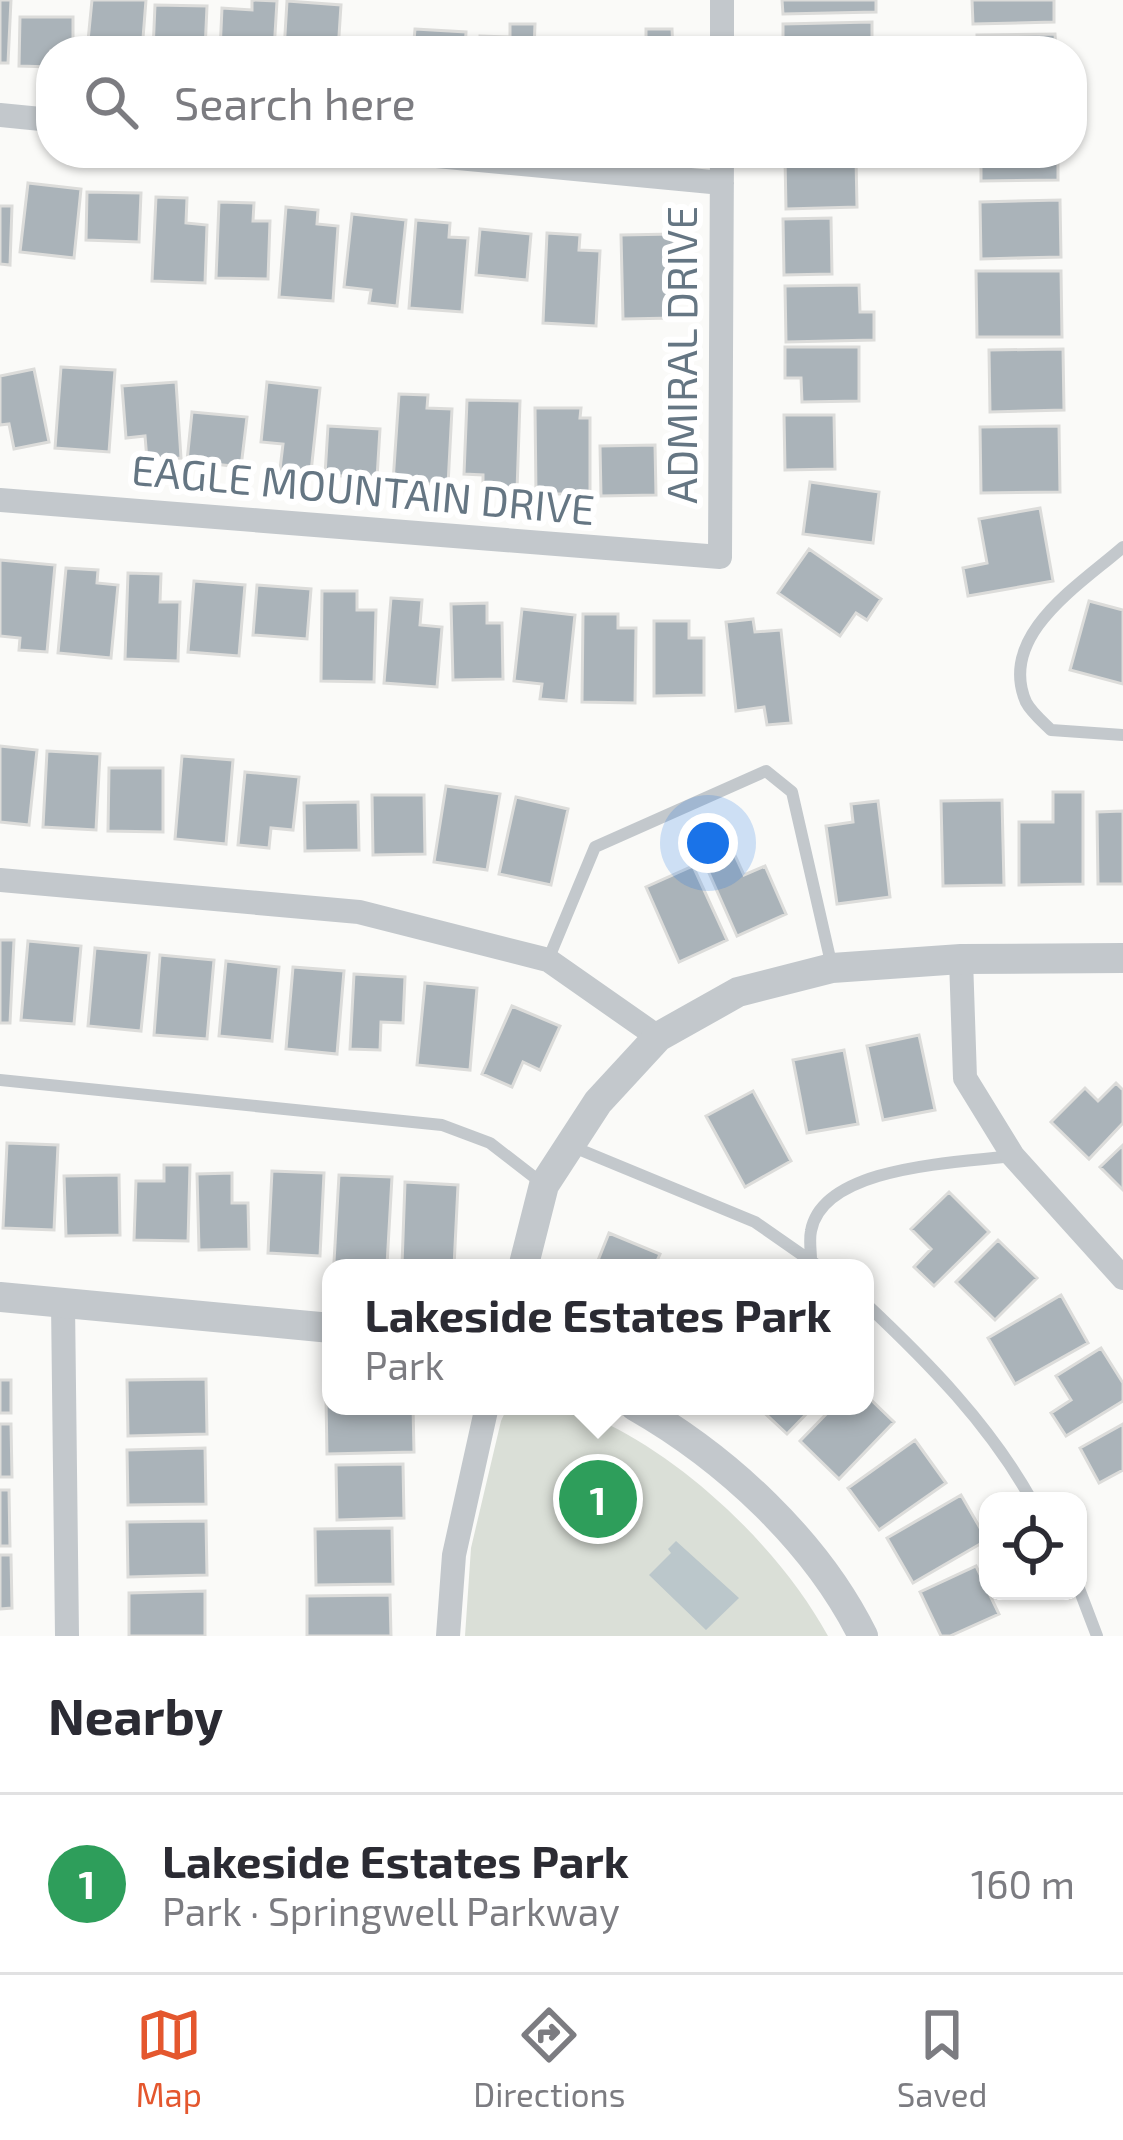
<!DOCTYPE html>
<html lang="en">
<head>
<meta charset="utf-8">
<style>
  :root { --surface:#fff; --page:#f2f2f3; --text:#2b2b33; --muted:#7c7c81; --line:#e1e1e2; --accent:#e4572e }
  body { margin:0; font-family:"Exo 2",sans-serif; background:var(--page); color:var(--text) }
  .controls { position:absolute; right:36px; bottom:36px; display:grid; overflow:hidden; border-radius:24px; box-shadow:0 3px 9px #0004 }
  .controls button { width:108px; height:108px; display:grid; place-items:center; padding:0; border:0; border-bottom:3px solid var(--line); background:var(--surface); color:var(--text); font:60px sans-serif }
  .you { position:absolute; left:708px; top:843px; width:42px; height:42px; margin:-30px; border:9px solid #fff; border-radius:50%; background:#1a73e8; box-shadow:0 0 0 18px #1a73e833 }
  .badge { display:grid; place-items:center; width:78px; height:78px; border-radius:50%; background:var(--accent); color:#fff; font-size:39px; font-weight:700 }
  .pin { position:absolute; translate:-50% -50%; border:6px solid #fff; box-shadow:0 3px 12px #0006 }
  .popup { position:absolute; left:322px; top:1259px; width:552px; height:156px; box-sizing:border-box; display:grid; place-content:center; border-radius:24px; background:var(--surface); filter:drop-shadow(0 3px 9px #0005); font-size:39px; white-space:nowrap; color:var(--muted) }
  .popup b { font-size:45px; color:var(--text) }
  .popup::after { content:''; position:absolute; left:50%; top:100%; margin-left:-24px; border:24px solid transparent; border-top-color:var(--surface) }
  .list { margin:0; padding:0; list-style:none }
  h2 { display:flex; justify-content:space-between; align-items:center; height:156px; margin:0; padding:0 48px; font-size:51px }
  h2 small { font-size:39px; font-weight:400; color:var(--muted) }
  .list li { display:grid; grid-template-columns:78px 1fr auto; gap:36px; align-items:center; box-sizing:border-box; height:180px; padding:0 48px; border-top:3px solid var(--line) }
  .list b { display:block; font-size:45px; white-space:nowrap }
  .list p { margin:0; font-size:39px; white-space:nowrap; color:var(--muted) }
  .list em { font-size:39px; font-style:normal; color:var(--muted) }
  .icon { flex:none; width:66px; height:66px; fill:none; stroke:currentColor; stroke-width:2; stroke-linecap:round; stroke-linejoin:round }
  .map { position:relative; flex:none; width:1123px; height:1636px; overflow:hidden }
  .search { position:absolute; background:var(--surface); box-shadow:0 3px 9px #0004; left:36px; right:36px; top:36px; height:132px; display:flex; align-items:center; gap:30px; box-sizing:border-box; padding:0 42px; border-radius:48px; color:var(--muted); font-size:45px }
  .sheet { height:336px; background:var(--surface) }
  nav { display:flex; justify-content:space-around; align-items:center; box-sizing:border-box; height:168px; border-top:3px solid var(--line); background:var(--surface); font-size:33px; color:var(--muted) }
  nav a { display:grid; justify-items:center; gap:6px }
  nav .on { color:var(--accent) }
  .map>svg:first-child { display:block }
</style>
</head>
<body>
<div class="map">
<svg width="1123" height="1636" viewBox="0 0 1123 1636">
  <rect width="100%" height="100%" fill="#fafaf8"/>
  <path fill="#dadfd7" d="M508,1406C526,1406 547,1403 565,1406C576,1408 588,1416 599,1420C688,1461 781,1550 828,1636H465L471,1548L501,1421Z"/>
  <path fill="#bbc7cb" d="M676,1541L739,1598L706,1630L649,1575L671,1553L668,1549Z"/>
  <path fill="#aab3b9" stroke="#dcdcda" stroke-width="3" d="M0,0H11L8,63H0Z
    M92,0H146L142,51H87Z
    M252,0L277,1L274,51H220L222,8L252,10Z
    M782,0H876V12L783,14Z
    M972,0H1054V22L973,24Z
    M287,1L341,5L338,51H284Z
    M155,5L207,6L205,51H153Z
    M20,17H73V51H51V67L19,66Z
    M872,22V51H783V24Z
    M510,24H535L534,51H480V36L510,37Z
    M415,29L466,32L465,51H413Z
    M646,29H672L673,51H618V42L646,41Z
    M1055,34L1056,51H977V35Z
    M545,41L597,44V51H544Z
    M981,153H1058V180L981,181Z
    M856,158L857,207L786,209L785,159Z
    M28,183L81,189L74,258L20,252Z
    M87,192L141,193L139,242L86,240Z
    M156,197L187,198L186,223L207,225L205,283L152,281Z
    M1060,200L1061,257L981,259L980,202Z
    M219,202L254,203L253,221H270L268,279L216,278Z
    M0,206H12L10,265L0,264Z
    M286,207L318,210L317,224L338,226L333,301L279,297Z
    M352,214L406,220L397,306L369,303L371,290L344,287Z
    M831,218L832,274L784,275L783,219Z
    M416,220L450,223L449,237L468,238L462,312L409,308Z
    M480,229L531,234L527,280L476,275Z
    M547,233L580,235L579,250L600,251L596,326L543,323Z
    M674,234L675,318L623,319L621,235Z
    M976,271H1061L1062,337H977Z
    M859,285L860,312H874V340L786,342L785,286Z
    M785,347H859V401L802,402L801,378H785Z
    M1063,349L1064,410L990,412L989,350Z
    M61,367L115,370L109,452L55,448Z
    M34,369L49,442L14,449L9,424L0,425V376Z
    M176,382L181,458L147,460L145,436L126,438L122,386Z
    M267,382L320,388L311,472L280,469L283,444L261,442Z
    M399,394L428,395L427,408L452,409L448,485L393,482Z
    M467,400L520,401L517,491L483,490V475L464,474Z
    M535,408H581L580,418H590V494H536Z
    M192,412L247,417L241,467L187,461Z
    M784,415H834L835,469L785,470Z
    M328,426L380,429L377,478L325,475Z
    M1059,426L1060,492L981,493L980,427Z
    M655,445L656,495L601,496L600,446Z
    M810,482L879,492L873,543L803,534Z
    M1040,508L1053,581L968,596L963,568L987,563L979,519Z
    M809,549L881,599L867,620L856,613L840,636L778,593Z
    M0,560L55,565L47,652L19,650L20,638L0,636Z
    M66,568L98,570L97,583L118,585L111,658L58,653Z
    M128,573L161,574L160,602H180L178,661L125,659Z
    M194,581L245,585L239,656L188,652Z
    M257,585L311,589L307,639L253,635Z
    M322,591H357V610H376L374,682L321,681Z
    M391,598L422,600L420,625L442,627L437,687L384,683Z
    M1089,601L1123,610V684L1070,670Z
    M487,603V623H502L503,679L453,680L451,604Z
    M522,609L575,615L566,701L540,699L542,684L514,681Z
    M583,614H618V628H636L635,703L582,702Z
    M753,619L755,632L781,630L791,723L767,725L764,707L736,711L726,622Z
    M654,621H689V638H704V695L654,696Z
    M0,746L37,750L29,825L0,822Z
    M47,751L100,754L96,830L43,827Z
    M182,756L233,760L226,844L175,839Z
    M109,768H163V832L108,831Z
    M245,772L299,777L293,830L271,828L269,848L238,845Z
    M446,786L500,794L487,870L434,862Z
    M1053,792H1083V884L1019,885V822H1053Z
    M372,795H424L425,854L373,855Z
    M516,797L568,809L551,885L499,874Z
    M1002,800L1004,885L943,886L941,801Z
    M878,801L890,897L837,904L826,826L853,822L851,804Z
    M358,802L359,850L305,851L304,803Z
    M1123,811V884H1098L1097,812Z
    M733,851L744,875L765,866L786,914L737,936L705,864Z
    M693,866L727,940L679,962L646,887Z
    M0,940H14L10,1023H0Z
    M28,941L81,946L74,1024L21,1020Z
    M95,948L149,953L141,1031L88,1026Z
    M160,955L214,960L207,1039L154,1035Z
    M226,961L279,967L272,1041L219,1036Z
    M293,967L344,971L337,1054L286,1049Z
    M354,974L405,977L403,1023L381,1022L380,1050L350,1049Z
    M425,983L477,988L470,1070L417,1065Z
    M512,1006L560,1026L540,1070L523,1062L512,1087L482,1074Z
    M919,1035L935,1110L883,1120L867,1046Z
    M844,1050L858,1124L807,1133L793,1060Z
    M1116,1083L1123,1090V1123L1089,1159L1051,1122L1085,1088L1098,1101Z
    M753,1091L791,1161L745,1187L706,1116Z
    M7,1143L58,1145L54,1230L3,1228Z
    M1123,1145V1190L1100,1167Z
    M164,1165H190L188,1241L134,1240L136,1181H164Z
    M272,1171L324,1173L320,1256L268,1253Z
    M232,1173V1203H248L249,1249L199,1250L197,1174Z
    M119,1175L120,1235L66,1236L64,1176Z
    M339,1175L392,1177L387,1265L334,1262Z
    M405,1182L458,1185L454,1267L402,1265Z
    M949,1192L989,1232L934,1286L914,1267L931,1249L911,1229Z
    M609,1233L660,1254L654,1268H595Z
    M998,1240L1037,1278L995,1320L956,1282Z
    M1061,1295L1088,1343L1015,1384L988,1338Z
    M1101,1348L1123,1383V1401L1066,1436L1051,1413L1071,1400L1056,1376Z
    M206,1379L207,1434L128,1436L127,1380Z
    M0,1380H11V1413H0Z
    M865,1394L894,1422L839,1479L800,1441L834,1406H865Z
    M326,1399H331V1406H413L414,1452L327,1454Z
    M757,1406H814L787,1434Z
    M0,1424H11L12,1477H0Z
    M1123,1424V1470L1099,1483L1080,1448Z
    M915,1440L946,1483L879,1530L848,1488Z
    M205,1448L206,1504L128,1505L127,1450Z
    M403,1464L404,1518L337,1520L336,1465Z
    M0,1490H9L10,1546H0Z
    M961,1495L987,1540L913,1583L887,1538Z
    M206,1521L207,1575L128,1577L127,1522Z
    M392,1528L393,1584L316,1585L315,1529Z
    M0,1555H11L12,1608L0,1609Z
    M976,1566L999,1614L950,1636H941L920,1592Z
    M205,1591V1636H129V1593Z
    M390,1595L391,1636H307V1596Z"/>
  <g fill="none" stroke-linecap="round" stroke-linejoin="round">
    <path stroke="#c3c8cc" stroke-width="12" d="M1123,547C1081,584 997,635 1026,702C1031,712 1043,722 1051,730L1123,735
      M548,960L595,847L766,771L792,792L832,967
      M0,1080L442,1125L490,1143L543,1184
      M571,1146L755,1222L821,1268
      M811,1260C811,1251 809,1240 811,1231C823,1165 959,1163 1012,1156
      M865,1303C928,1362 990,1425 1032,1501
      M1078,1586L1097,1636"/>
    <path stroke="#c3c8cc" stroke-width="24" d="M722,51V0
      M0,115L51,120
      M405,153L722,183
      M0,500L720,557L722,153
      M0,880L359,912L548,960L658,1037
      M961,959L965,1078L1013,1156L1123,1278
      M63,1303L67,1636
      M448,1636L454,1555L487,1406"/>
    <path stroke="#c3c8cc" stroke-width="30" d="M523,1268L544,1185L598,1102L658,1037L738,992L832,968L961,959L1123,958
      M0,1297L331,1328
      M635,1406C726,1458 816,1541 863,1636"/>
  </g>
  <g text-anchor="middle" stroke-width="12" stroke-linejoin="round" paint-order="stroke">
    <g font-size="42" fill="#657683" stroke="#fff">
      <text transform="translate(682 355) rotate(-90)" y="15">ADMIRAL DRIVE</text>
      <text transform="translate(363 490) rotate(5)" y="15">EAGLE MOUNTAIN DRIVE</text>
    </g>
  </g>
</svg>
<div class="controls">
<button><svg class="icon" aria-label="locate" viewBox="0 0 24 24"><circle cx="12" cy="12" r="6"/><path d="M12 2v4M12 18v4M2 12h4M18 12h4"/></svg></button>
</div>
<div class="you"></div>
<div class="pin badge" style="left:598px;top:1499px;background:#2e9e5b">1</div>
<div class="popup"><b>Lakeside Estates Park</b>Park</div>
<div class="search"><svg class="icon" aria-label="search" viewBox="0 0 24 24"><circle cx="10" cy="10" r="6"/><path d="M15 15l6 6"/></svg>Search here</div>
</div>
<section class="sheet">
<h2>Nearby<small></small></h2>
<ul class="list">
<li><span class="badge" style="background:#2e9e5b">1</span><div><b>Lakeside Estates Park</b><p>Park · Springwell Parkway</p></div><em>160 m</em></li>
</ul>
</section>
<nav>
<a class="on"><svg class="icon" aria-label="map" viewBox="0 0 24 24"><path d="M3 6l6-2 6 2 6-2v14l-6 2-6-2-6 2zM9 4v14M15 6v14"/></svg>Map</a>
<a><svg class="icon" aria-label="directions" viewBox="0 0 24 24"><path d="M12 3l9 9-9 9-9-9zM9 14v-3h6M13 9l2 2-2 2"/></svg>Directions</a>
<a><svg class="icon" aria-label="saved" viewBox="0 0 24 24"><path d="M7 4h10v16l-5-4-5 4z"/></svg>Saved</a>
</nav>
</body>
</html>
